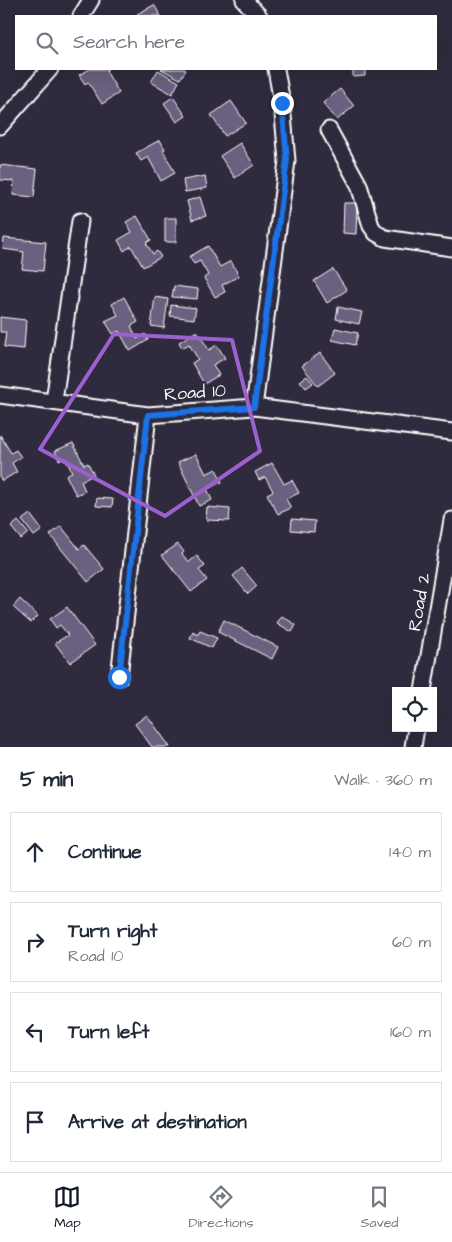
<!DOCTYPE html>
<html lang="en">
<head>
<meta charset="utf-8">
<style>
  :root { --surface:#fff; --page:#f2f2f3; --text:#1f2937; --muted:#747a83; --line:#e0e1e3; --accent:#111827 }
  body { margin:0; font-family:"Architects Daughter",sans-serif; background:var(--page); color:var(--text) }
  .controls { position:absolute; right:15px; bottom:15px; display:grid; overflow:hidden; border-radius:0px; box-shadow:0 5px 20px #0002 }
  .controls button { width:45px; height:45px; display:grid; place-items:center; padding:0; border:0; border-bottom:1px solid var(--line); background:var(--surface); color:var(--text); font:25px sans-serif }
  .stop { position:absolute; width:15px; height:15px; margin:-11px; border:4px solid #1a73e8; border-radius:50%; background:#fff }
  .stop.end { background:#1a73e8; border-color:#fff; box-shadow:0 1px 5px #0008 }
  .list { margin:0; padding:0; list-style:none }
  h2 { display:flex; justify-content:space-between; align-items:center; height:65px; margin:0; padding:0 20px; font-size:21px }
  h2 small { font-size:16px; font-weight:400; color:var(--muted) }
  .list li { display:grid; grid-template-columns:32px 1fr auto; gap:15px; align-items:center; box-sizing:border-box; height:80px; margin:0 10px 10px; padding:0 10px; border:1px solid var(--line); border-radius:0px }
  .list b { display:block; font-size:19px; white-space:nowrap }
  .list p { margin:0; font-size:16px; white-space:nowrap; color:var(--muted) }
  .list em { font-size:16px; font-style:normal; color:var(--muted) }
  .icon { flex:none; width:28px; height:28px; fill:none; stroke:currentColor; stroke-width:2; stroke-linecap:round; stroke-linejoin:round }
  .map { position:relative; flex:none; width:452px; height:747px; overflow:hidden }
  .search { position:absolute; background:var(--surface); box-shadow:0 5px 20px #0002; left:15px; right:15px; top:15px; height:55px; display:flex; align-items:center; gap:12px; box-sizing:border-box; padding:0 18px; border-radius:0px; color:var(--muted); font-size:19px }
  .sheet { height:425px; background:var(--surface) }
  nav { display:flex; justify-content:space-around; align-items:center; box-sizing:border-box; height:70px; border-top:1px solid var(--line); background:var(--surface); font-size:14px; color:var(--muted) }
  nav a { display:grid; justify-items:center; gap:2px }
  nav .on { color:var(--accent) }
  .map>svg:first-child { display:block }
</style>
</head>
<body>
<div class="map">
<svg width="452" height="747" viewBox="0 0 452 747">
  <rect width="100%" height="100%" fill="#2f2a3d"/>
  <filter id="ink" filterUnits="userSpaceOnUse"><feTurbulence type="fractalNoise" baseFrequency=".02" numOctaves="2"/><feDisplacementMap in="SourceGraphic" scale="10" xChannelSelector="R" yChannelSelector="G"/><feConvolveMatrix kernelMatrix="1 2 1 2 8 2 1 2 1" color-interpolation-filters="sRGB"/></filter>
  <g filter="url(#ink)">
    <path fill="#6b617f" stroke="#fff" d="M154,5L161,16H139L137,14Z
      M90,69H108L106,71L119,93L102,104L88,82L85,84L79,75Z
      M161,69H184L186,70L180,79Z
      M353,69H365V76L353,77Z
      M158,70L179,82L172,94L151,82Z
      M340,89L354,106L337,120L323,103Z
      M173,97L186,116L177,122L164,103Z
      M231,101L246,123L225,136L211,115Z
      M160,140L165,149L163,150L175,173L161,181L148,157L141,161L136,153Z
      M240,143L254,165L235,178L220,156Z
      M0,165L37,169L34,197L13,195L14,181L0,180Z
      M205,176L207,188L185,192L183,180Z
      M200,197L206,216L192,220L187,201Z
      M344,203H357L356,234L343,233Z
      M137,216L151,240L146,243L153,254L157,251L161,257L143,267L131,246L124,251L118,240L132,232L126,222Z
      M165,218H176V242H165Z
      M4,238L46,242L43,271L22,269L24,252L3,249Z
      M208,246L220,267L231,261L239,276L222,285L225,292L215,297L204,278L208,275L200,261L194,264L189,257Z
      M333,269L347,290L327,303L314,281Z
      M174,286L198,289L197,299L172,297Z
      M124,297L138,322L131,326L137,339L145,334L148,340L130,351L119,331L113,334L105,321L118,315L112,304Z
      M155,297L168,299L164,328L151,326Z
      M171,305L196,308L194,319L170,316Z
      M338,307L362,312L359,324L336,319Z
      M0,317L26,320L24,349L4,347L6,332H0Z
      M335,328L358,333L355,345L332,340Z
      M197,331L209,350L217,345L225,358L213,365L219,375L204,384L192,363L198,359L189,344L182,348L179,342Z
      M320,353L335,373L318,386L302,366Z
      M307,376L313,383L306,388L300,381Z
      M0,435L11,453L16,450L21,457L12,463L17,472L2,481L0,478Z
      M73,443L84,465L88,463L94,475L81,481L85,491L76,495L66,475L72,472L65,458L59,460L55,451Z
      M196,454L206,474L216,469L222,482L207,489L212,500L199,506L178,462Z
      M272,463L284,484L292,480L299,493L286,499L291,508L278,514L267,494L273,491L265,477L259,480L255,472Z
      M97,498L113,499L112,507L96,506Z
      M207,507L230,509L229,521L206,520Z
      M30,514L42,530L34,536L22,520Z
      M292,519L315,521L314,532L291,530Z
      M18,521L28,533L21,539L11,527Z
      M61,526L79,549L84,545L104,569L88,582L50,535Z
      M178,544L184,552L182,554L189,562L197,556L205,566L199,570L207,580L191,592L162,555Z
      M242,568L257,586L248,594L233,576Z
      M20,599L38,616L31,623L13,607Z
      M67,607L95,645L70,663L55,643L68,635L60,625L56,628L50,619Z
      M282,616L296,625L292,632L277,623Z
      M224,620L278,647L272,659L218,632Z
      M200,631L217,638L212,648L190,638L193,632L198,635Z
      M147,715L170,747H152L135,724Z"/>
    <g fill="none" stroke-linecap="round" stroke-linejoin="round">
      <g stroke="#fff" stroke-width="19">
        <path id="minor" d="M244,0L259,16
          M81,16L91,0
          M0,126L50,69
          M329,130L359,185L371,226L376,233L385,238L452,248
          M0,395L148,415L254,407L452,432
          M54,401L80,221
          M254,407L287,161L282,103L276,69
          M119,677L148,415
          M423,691L452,520
          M413,747L416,728"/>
      </g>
      <use href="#minor" stroke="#2f2a3d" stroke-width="15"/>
    </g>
  </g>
  <g fill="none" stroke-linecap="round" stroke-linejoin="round" filter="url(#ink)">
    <path stroke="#1a73e8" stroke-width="6" d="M119,677L148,415L254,407L287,160L282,103"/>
  </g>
  <path fill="none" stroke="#9c61cf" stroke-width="4" stroke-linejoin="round" d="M114,334L232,340L260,451L165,516L40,449Z"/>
  <g text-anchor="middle" stroke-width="4.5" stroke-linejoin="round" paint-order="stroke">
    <g font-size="18" fill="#fff" stroke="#2f2a3d">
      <text transform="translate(195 392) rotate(-4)" y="6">Road 10</text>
      <text transform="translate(419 602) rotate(-80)" y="6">Road 2</text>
    </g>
  </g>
</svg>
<div class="controls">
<button><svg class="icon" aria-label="locate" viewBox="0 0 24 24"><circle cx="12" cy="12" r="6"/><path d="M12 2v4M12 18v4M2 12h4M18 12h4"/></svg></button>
</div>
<div class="stop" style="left:119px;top:677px"></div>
<div class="stop end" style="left:282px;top:103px"></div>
<div class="search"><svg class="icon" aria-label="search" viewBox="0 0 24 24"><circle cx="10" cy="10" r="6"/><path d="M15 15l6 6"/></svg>Search here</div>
</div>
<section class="sheet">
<h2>5 min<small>Walk · 360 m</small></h2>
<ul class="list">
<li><svg class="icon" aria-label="ahead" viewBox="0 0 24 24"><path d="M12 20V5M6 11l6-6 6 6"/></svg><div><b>Continue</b></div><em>140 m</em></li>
<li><svg class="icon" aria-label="right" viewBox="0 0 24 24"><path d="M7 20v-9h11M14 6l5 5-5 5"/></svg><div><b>Turn right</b><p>Road 10</p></div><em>60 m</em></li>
<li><svg class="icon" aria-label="left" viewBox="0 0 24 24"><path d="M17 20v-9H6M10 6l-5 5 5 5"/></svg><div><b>Turn left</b></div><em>160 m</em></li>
<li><svg class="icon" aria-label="arrive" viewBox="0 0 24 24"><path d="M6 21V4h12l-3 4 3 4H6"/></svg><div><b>Arrive at destination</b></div></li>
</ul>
</section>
<nav>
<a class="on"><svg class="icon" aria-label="map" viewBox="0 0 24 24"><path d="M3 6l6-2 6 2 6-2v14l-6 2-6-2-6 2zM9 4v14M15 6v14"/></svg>Map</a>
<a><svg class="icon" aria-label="directions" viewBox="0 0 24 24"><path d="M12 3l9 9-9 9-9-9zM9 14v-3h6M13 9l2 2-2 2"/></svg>Directions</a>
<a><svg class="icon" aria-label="saved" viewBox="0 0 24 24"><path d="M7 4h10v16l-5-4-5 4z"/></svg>Saved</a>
</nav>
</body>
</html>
